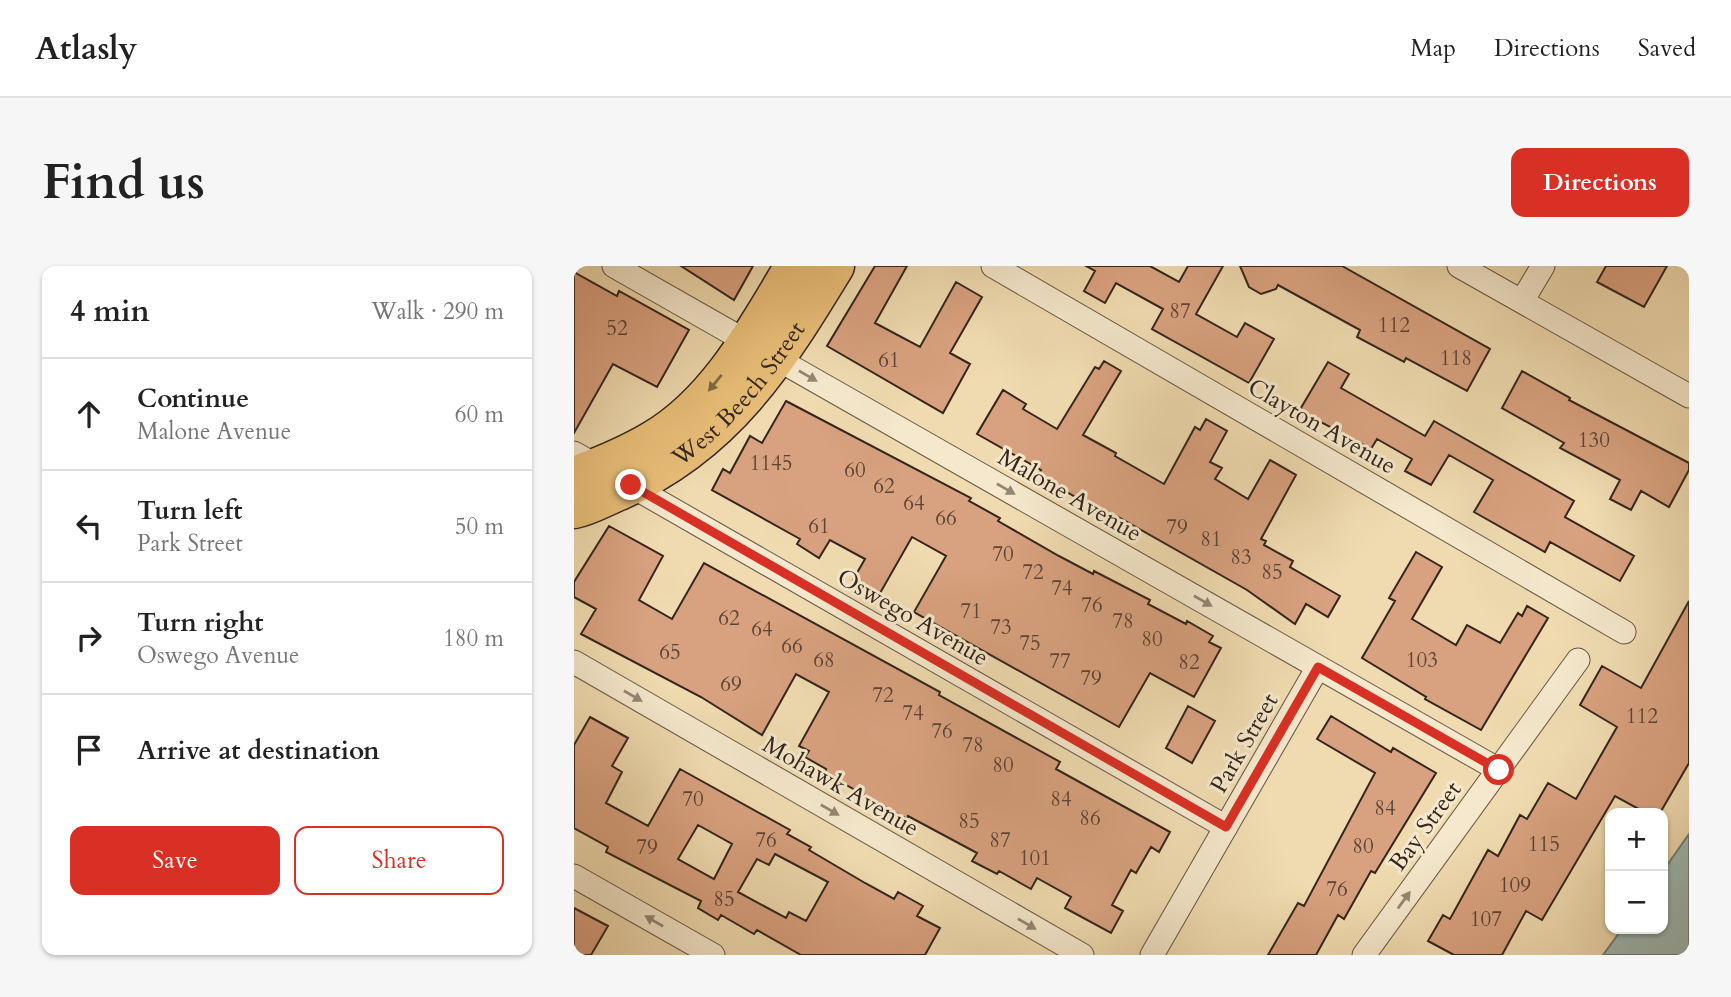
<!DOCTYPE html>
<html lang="en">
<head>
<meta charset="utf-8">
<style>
  :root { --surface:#fff; --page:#f6f6f6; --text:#222; --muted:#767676; --line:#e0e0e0; --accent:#d93025 }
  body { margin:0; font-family:Cardo,serif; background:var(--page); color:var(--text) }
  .controls { position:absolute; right:21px; bottom:21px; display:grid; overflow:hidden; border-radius:14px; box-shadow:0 2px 5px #0004 }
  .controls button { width:63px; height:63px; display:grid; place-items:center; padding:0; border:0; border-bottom:2px solid var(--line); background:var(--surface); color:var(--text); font:35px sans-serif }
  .stop { position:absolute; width:21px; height:21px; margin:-16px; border:5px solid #d93025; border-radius:50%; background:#fff }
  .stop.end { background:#d93025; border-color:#fff; box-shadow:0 2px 7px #0008 }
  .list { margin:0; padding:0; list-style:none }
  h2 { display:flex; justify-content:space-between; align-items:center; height:91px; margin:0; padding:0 28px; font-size:30px }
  h2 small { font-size:23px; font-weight:400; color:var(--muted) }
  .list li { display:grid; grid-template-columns:46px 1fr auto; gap:21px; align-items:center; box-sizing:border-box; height:112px; padding:0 28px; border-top:2px solid var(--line) }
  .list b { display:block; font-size:26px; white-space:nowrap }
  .list p { margin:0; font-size:23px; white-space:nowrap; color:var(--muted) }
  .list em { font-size:23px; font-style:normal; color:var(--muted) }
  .actions { display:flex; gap:14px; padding:21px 28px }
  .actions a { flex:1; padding:16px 0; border:2px solid var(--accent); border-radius:14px; text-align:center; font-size:24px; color:var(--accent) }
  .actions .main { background:var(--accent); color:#fff }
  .icon { flex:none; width:38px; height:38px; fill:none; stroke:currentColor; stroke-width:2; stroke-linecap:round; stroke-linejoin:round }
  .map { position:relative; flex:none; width:1115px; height:689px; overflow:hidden; border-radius:14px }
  header { display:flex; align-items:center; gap:42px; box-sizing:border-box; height:98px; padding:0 35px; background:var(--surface); border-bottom:2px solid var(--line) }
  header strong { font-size:33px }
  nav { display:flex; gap:38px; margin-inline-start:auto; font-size:24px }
  .intro { display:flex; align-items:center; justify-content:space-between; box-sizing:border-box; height:168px; padding:0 42px }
  h1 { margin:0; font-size:49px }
  .button { padding:18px 32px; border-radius:14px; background:var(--accent); color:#fff; font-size:24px; font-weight:700 }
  main { display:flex; gap:42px; padding:0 42px }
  aside { flex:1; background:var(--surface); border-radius:14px; box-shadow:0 2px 5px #0004 }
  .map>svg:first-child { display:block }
</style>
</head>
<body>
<header>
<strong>Atlasly</strong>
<nav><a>Map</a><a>Directions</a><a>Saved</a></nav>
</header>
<div class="intro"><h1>Find us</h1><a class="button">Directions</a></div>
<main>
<aside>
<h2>4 min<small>Walk · 290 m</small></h2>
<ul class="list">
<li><svg class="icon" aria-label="ahead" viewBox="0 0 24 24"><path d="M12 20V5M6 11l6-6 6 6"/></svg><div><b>Continue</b><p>Malone Avenue</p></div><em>60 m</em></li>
<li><svg class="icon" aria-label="left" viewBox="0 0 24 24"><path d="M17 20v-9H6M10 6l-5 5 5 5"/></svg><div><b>Turn left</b><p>Park Street</p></div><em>50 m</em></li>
<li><svg class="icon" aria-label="right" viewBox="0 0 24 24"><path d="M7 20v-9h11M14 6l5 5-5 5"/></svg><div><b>Turn right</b><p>Oswego Avenue</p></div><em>180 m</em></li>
<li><svg class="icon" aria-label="arrive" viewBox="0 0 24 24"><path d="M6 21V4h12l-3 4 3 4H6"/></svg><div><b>Arrive at destination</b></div></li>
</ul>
<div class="actions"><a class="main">Save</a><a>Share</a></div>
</aside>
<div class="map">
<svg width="1115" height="689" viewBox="0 0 1115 689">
  <rect width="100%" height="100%" fill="#f0dbb0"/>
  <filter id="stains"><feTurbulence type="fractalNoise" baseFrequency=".00286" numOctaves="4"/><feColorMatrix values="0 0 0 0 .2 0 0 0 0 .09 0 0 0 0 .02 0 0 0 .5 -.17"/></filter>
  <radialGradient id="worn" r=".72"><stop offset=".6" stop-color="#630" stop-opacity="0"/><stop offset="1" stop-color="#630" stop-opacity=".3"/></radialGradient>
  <path fill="#9db9b5" stroke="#737e78" stroke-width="2" d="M1115,568V689H1029L1048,663H1089V605Z"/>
  <path fill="#d8a17f" stroke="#33251d" stroke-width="2" fill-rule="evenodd" d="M107,0H179L160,34Z
    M301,0H333L301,57L346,81L382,16L408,31L376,87L396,98L369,147L253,80Z
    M512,0H576L605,16L614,0H649L622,48L663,71L671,57L700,73L675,117L578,63L589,43L542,17L531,37L510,25L521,5Z
    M666,0H768L916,83L893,125L832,92L830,96L783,71L786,64L704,19L702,23L687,28L675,21Z
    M1032,0H1093L1070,41L1023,16Z
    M0,6L43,30L45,25L115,64L83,121L39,98L0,167Z
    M530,95L547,105L509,169L542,187L541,190L590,218L621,161L626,164L632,153L653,165L636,196L648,202L641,213L674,233L696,194L722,209L687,273L692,275L690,279L719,295L716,301L766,330L754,351L732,338L721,358L673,324L544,251L542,255L464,209L467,204L403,168L429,124L452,138L449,143L483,163L521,101L525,103Z
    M754,96L775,108L767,122L851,170L860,155L1000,235L991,251L1060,290L1046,315L976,276L971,286L900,246L919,214L875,189L857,219L831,205L838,193L803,173L797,183L747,156L745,159L724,147Z
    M948,105L996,132L995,134L1115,197V204L1095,241L1067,225L1057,244L1036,233L1046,214L986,182L990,177L928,142Z
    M212,135L397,232L395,235L426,252L424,255L485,290L519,308L520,305L576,334L574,338L612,358L613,355L639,370L635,376L647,382L620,431L576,407L545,461L340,346L372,290L338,271L305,329L279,314L291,293L256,274L245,292L223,278L226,273L138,224L149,203L156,207L176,170L188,177Z
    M35,260L89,290L65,334L98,353L130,297L366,426L365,429L486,496L482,503L596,566L585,586L577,581L562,607L557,604L538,639L549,645L537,667L491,642L497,631L463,612L457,623L425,605L423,608L398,595L403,587L334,550L333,553L251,507L252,503L231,491L235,485L225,480L255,426L222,408L188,469L127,431L7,368L22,343L0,331V316Z
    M842,286L868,301L838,353L882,379L893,359L926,377L944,347L948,350L953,340L974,352L907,464L851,433L852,431L788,392L821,335L815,332Z
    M1115,335V497L1086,547H1072L1041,530L968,654L952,645L928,689H880L854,675L869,649L876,653L914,584L924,590L946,549L953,553L974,517L1002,533L1043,461L1006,439L1028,400L1067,422Z
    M614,440L641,455L618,497L592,482Z
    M757,450L817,486L819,482L862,507L801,607L797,605L770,653L764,649L742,689H694L724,637L730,640L801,507L743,473Z
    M16,451L54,472L38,500L48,506L32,537L74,560L106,503L216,564L213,568L237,581L235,584L291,617L320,633L324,626L349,640L343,650L366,662L351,689H227L183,664L180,668L147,649L144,654L124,642L127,635L32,586L34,581L0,562V479ZM124,559L158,578L140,613L104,593ZM201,588L254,616L232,655L215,646L212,652L164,626L183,593L195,599Z
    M0,642L34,660L17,689H0Z"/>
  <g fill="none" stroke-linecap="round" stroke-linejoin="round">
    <g stroke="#625242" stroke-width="25">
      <path id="street" d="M40,0L925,504
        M419,0L1050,366
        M885,0L1115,130
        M948,35L969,0
        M0,187L652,561
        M0,396L508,689
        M0,610L139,689
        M578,689L744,401
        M790,689L1004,394"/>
    </g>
    <g stroke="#33251d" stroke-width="41">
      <g id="highway">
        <path d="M0,210C27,200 54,189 79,174C143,137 183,62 220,0"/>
        <path id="s1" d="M0,243C15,240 30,231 45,225C152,178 203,95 261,0"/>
      </g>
    </g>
    <use href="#street" stroke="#f5e8cc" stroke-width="23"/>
    <use href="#highway" stroke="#e8be78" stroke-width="38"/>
  </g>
  <defs><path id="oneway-solid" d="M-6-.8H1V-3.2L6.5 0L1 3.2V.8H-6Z" transform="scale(1.75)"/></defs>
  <g fill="#948674">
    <use href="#oneway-solid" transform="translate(234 110) rotate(30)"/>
    <use href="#oneway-solid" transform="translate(432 223) rotate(30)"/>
    <use href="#oneway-solid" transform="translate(629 335) rotate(30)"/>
    <use href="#oneway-solid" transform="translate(59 430) rotate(30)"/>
    <use href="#oneway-solid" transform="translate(256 544) rotate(30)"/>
    <use href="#oneway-solid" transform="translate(830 634) rotate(-54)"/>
    <use href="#oneway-solid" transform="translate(80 655) rotate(-150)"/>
    <use href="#oneway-solid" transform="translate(453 658) rotate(30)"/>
  </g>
  <use fill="#846a46" href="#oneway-solid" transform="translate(141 117) rotate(129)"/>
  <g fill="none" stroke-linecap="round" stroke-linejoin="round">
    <path stroke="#d93025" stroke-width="9" d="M57,219L652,561L744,401L925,504"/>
  </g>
  <g text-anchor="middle" stroke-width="6" stroke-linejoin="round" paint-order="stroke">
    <g font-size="21" fill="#5c4436">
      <text x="606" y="52">87</text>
      <text x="820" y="66">112</text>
      <text x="43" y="69">52</text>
      <text x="882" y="99">118</text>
      <text x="315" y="101">61</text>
      <text x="1020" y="181">130</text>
      <text x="197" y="204">1145</text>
      <text x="281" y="211">60</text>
      <text x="310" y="227">62</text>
      <text x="340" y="244">64</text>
      <text x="372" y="259">66</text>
      <text x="245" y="267">61</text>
      <text x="603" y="268">79</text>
      <text x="637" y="280">81</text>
      <text x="429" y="295">70</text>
      <text x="667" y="298">83</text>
      <text x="459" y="313">72</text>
      <text x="698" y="313">85</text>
      <text x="488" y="329">74</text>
      <text x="518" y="346">76</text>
      <text x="397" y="352">71</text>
      <text x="155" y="359">62</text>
      <text x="549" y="362">78</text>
      <text x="427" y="368">73</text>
      <text x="188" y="370">64</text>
      <text x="578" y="380">80</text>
      <text x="456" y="384">75</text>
      <text x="218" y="387">66</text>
      <text x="96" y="393">65</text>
      <text x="250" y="401">68</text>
      <text x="848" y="401">103</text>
      <text x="486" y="402">77</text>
      <text x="615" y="403">82</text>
      <text x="517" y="419">79</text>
      <text x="157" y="425">69</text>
      <text x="309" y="436">72</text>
      <text x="339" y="454">74</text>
      <text x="1068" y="457">112</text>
      <text x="368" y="472">76</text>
      <text x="399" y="486">78</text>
      <text x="429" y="506">80</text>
      <text x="119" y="540">70</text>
      <text x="487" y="540">84</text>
      <text x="811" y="549">84</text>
      <text x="516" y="559">86</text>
      <text x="395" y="562">85</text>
      <text x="192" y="581">76</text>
      <text x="426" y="581">87</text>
      <text x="970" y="585">115</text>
      <text x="789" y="587">80</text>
      <text x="73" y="588">79</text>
      <text x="461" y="599">101</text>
      <text x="941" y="626">109</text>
      <text x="763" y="630">76</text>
      <text x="150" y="640">85</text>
      <text x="912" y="660">107</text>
    </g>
    <g font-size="24" fill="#33251d" stroke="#f5e8cc">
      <text dy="8" stroke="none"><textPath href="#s1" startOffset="205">West Beech Street</textPath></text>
      <text transform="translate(748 160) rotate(30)" y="8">Clayton Avenue</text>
      <text transform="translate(496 229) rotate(30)" y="8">Malone Avenue</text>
      <text transform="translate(339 351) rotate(30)" y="8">Oswego Avenue</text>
      <text transform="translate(670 477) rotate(-60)" y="8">Park Street</text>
      <text transform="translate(267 520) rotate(30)" y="8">Mohawk Avenue</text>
      <text transform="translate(851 560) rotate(-54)" y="8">Bay Street</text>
    </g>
  </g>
  <rect width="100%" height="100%" filter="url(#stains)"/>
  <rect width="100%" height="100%" fill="url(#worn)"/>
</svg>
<div class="controls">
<button>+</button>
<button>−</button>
</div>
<div class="stop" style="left:925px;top:504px"></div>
<div class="stop end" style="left:57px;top:219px"></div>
</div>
</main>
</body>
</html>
